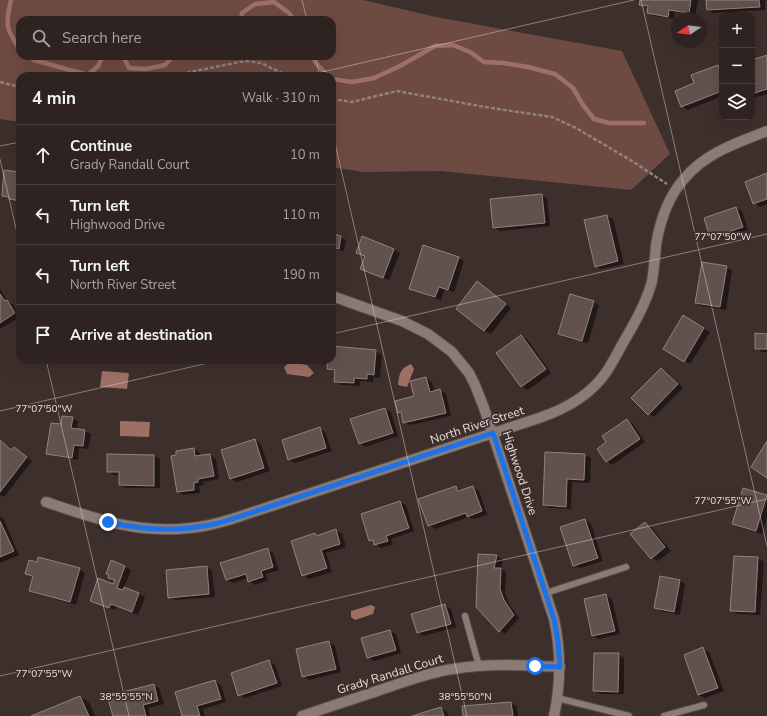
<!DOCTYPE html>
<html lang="en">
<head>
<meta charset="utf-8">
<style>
  :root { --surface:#2e2321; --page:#3a2f2e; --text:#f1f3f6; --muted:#a7a4a5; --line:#49403f }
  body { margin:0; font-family:"Nunito Sans",sans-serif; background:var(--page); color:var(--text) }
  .controls { position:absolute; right:12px; top:12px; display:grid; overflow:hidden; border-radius:8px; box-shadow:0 4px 16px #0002 }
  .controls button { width:36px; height:36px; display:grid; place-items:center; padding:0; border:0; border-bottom:1px solid var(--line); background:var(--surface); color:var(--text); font:20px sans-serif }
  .compass { position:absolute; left:671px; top:12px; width:36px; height:36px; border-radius:50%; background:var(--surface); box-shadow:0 4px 16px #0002; rotate:257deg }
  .stop { position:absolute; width:12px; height:12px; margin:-9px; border:3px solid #1a73e8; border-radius:50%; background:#fff }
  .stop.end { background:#1a73e8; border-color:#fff; box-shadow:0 1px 4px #0008 }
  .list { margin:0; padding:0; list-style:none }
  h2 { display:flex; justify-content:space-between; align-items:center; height:52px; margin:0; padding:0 16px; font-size:17px }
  h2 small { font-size:13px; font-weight:400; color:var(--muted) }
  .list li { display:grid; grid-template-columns:26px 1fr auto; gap:12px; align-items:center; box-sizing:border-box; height:60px; padding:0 16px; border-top:1px solid var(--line) }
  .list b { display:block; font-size:15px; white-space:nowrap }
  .list p { margin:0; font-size:13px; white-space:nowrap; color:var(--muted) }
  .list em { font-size:13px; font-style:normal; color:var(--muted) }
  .icon { flex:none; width:22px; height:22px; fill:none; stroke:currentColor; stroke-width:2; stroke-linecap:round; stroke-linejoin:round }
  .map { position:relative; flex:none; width:767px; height:716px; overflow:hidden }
  .search { position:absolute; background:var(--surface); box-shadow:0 4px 16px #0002; left:16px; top:16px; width:320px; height:44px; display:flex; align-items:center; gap:10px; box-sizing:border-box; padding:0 14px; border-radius:12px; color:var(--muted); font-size:15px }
  .panel { position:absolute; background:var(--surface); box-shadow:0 4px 16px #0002; left:16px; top:72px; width:320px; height:292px; border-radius:12px }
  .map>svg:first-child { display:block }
</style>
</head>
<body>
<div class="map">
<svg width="767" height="716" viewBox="0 0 767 716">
  <rect width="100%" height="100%" fill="#3d2f2c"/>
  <path fill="#6e4b42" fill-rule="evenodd" d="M0,0H363L436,17L622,51L670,154L631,190L440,171L363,172L332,167V76H20V122L0,119ZM20,20H332V56H20Z"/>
  <path fill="#9e7065" d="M290,362L307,365L314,373L309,377L287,374L284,367Z
    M411,364L414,369L407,387L398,385C399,375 400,368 411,364Z
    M102,371L129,373L127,389L100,387Z
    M120,421L150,422L149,437L120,436Z
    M371,605L375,607L373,614L355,620L351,617V611Z"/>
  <path fill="#0007" d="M641,0H698L695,16L675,12L674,19L654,16L648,13V8L640,5Z
    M707,0H765V10L714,13L708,10Z
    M767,56V94L752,98V61Z
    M718,66L722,68V96L688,110L682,106L695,84Z
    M20,173V203L16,202L3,195Z
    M767,174V204L760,207L754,203Z
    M541,195L547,198L550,226L500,231L494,228Z
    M736,208L742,211L748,230L717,240L711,237Z
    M607,216L613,219L624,264L601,269L595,266L585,221Z
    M332,232L346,240L344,251L332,249Z
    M394,249L400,253L389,280L367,272L361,269L366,257L357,252Z
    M458,258L464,261L454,292L445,289L441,300L416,291L410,288Z
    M726,267L732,270L726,310L702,306L696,303Z
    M478,282L483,286L511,308L491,334L485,331L457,309Z
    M0,289L8,302L13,304L20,317L0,329Z
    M593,302L599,305L588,343L565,337L560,333Z
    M683,316L710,332L690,364L664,348Z
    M767,335V352H762L756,348Z
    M521,336L527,339L551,373L528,390L522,387L498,353Z
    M332,347L376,351L382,355L380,378L373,377V382L360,381V386L341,385L335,381L336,372L328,368L329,360H332Z
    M661,369L667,372L683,388L654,417L649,414Z
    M426,378L432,382L435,392L440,391L446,394L451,416L410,425L404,422L403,414L399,412L415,397Z
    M385,409L391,412L398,436L365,447L359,443Z
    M72,418L78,421L77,430L85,431L91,434L88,449L79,448L78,460L53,456L47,453L62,426Z
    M627,420L633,424L645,442L612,465L606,461L608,442Z
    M319,428L325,432L332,451L295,463L289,460L283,441Z
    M0,440L12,450L14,448L20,451L32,461L4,497L0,495Z
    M255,440L261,444L270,471L237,482L231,479Z
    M194,449L200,453V456L210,455L216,459L219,479L203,482L204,485L199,486L200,493L184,495L178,492Z
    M585,455L591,458L590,483L572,482L571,509L550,508L544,505Z
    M154,456L160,459V488H126L120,485V475H114L108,471Z
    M456,487L462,490L473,487L479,491L487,515L474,519L469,517L435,529L429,525Z
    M744,490L767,497V517L762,534L739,527L734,524Z
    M400,502L406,505L414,531L391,539L393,544L381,548L370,540Z
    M0,517L3,518L19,555L0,563Z
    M585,520L591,524L603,561L580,568L574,565Z
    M645,523L651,527L671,551L658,561L652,558Z
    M336,530L342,534L346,547L326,553L332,572L309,579L303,575L315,534L318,536Z
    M267,549L273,553L279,570L266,574L268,580L255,585L249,581L248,578L233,583L227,580L222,564Z
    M479,555L497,556L503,560L501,569L506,572L505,593L509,604L519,618L505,634L500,631Z
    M758,558L764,562L760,615L737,614L731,610Z
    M111,562L125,567L131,570L124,588L139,594L145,597L138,615L117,607L115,610L97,604L91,600L114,585L115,581L109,578Z
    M207,567L212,571L215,597L175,600L169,597Z
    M79,569L85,573L76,605L36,594L30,591L34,577L26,573Z
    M680,580L685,584L680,615L661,611L656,608Z
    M606,595L612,599L620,634L599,639L593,636Z
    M445,605L451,609L456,627L424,636L418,633Z
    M390,631L396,634L401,653L374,661L368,657L363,638Z
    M329,642L335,646L341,672L309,680L303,676Z
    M703,649L709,652L724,691L705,698L699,695Z
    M618,654L624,658V694H600L594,691Z
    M269,662L275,665L282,686L245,698L239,695Z
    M215,681L221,685L226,702L203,709L205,716H183Z
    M153,685L159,688L164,704L148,708L150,716H114Z
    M80,697L89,702L95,716H34Z
    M511,703L517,706L518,716H464L463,707Z
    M441,708L447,712L448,716H415Z"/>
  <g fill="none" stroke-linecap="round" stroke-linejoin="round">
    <path stroke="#9e7065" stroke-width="4.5" d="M11,0C9,8 7,18 8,27C10,35 16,43 20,50
      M241,20L242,13L255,4L274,2L289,13L294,20
      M28,56L34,60L88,75L98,66L103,56
      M123,56L129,68L146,69L165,65L173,56
      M313,56L315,62L328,76
      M332,79L352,82L374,78L400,66L435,46L453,45L470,52L484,62L503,63L528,67L555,74L573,88L583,105L594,119L609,123H644"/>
  </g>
  <path fill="#61524e" stroke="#93827e" d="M640,0H691L689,13L669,10L668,17L647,13L648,6L639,5Z
    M706,0H759L760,7L707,10Z
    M767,55V89L752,94V60Z
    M718,65L722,76V91L681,107L675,91L694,83L691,75Z
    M4,170L20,172V201L9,199V197L2,196Z
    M767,173V199L753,204L745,182Z
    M542,194L545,223L493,228L490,199Z
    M736,207L743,227L710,238L704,218Z
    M607,215L618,261L595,267L584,220Z
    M332,231H333V234L341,236L339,249L332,247Z
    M362,236L394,249L383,278L360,269L365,256L356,253Z
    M423,245L459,257L448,290L439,287L435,297L409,289Z
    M702,262L727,266L720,307L695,303Z
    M477,281L506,304L484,331L456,309Z
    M0,294L5,301L7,300L15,313L0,323Z
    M570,294L594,301L582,341L558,334Z
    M683,315L704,328L684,362L663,349Z
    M755,333L767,334V349H755Z
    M521,335L546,369L521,387L496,353Z
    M332,346L376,350L374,375L367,374V379L354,378V383L334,382L335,370L327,369L328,360H332Z
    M661,368L678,384L648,415L631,398Z
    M426,377L430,392L440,389L446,413L403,423L401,412L398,413L395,401L414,396L410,381Z
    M385,408L393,433L359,444L350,419Z
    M62,416L73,417L71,428L85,430L83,446L74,445L72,458L46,454L51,423L61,424Z
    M627,419L640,439L606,462L597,449L606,442L602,436Z
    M320,427L326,448L288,460L282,440Z
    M255,439L264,468L230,479L221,450Z
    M0,440L11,450L14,447L27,457L0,492Z
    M767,441V478L751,467Z
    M194,448L195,456L210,454L214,476L198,479V482L194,483V490L177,492L171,456L176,455V451Z
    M545,452L585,454L584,480L567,479L566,507L543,505Z
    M107,454L154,455V486L119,485V472H107Z
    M456,486L458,491L473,486L482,511L467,517L466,513L428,526L418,499Z
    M743,488L767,495L756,531L732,524Z
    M400,501L409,528L386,536L388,541L374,545L373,540L369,541L361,514Z
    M585,519L598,558L573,566L560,527Z
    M0,521L14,551L0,557Z
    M645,522L665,547L651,559L630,534Z
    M336,529L340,544L321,550L327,568L302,576L291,541L315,533L316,536Z
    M268,548L273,567L261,571L263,577L248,582L246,574L226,580L220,563Z
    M478,554L497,555L494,568H501L500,589L504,600L514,615L499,632L476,607Z
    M734,556L758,557L755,612L730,611Z
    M38,557L80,568L70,602L29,591L33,576L25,574L29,560L37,562Z
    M111,560L125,566L117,588L123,590L124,587L139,593L132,612L111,604L109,608L90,601L98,578L113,584L115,580L108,578L109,575L106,574Z
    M207,566L209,594L168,598L166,570Z
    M660,576L680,580L674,612L654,608Z
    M606,594L615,631L592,636L584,599Z
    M445,604L451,624L417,633L411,614Z
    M390,630L396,650L367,658L361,638Z
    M329,641L336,669L302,677L296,649Z
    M703,647L718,688L698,695L684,655Z
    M594,653H619L618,692L593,691Z
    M269,660L277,683L238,696L231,673Z
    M215,680L221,699L197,706L200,716H182L175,692Z
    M154,684L158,701L143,705L146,716H113L107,696Z
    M80,696L89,716H31Z
    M511,702L513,716H463L462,706Z
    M441,707L444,716H412Z"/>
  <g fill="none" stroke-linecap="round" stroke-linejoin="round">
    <g stroke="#574b48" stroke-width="8">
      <path id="lane" d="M546,593L626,567
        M465,616L479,666
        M557,698L629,716
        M664,716L704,705"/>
    </g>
    <g stroke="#574b48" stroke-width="12">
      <path id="street" d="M332,296L402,321L428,334L452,352L469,373L475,385L484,408L554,619C561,651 561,683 554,716
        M46,502C96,519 137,534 190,528C205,527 219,523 232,519L539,418C566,409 591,395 607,371C614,360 620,348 627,336C637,319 647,301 652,281C654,270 655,257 656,245C660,221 667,198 684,179C705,153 737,143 767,131
        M302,716C331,706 360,697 389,687C410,680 431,672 453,669C488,663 524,665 560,667"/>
    </g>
    <path stroke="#8f8380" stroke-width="2.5" stroke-dasharray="4 2" stroke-linecap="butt" d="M175,76L190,72L245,61L261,63L288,76
      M0,82L20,87
      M332,99L352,102L397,91L485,107L552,117L576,128L632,161L667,184"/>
    <use href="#lane" stroke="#8b7a76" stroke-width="6"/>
    <use href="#street" stroke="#8b7a76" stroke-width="10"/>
  </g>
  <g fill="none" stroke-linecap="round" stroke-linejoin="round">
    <path stroke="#1a73e8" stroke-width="5" d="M108,522C139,529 171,532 203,526C213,525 223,522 232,519L493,433L554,619L558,642L560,667L535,666"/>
  </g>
  <path fill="none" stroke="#e7dedb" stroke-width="1" stroke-opacity="0.45" d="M302,0L307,20M641,0L767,546M315,56L320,76M305,76L634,0M332,130L467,716M0,146L20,142M0,159L20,246M332,334L767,234M46,360L129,716M0,411L221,360M0,676L767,499"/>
  <g text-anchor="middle" stroke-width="3.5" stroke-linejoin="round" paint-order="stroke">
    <g font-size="12" fill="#e7dedb" stroke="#3d2f2c">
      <text transform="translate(477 425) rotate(-18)" y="4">North River Street</text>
      <text transform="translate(520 473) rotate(72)" y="4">Highwood Drive</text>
      <text transform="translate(390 674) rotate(-17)" y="4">Grady Randall Court</text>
    </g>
  </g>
  <g font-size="10" text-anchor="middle" fill="#e7dedb" stroke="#3d2f2c" stroke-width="3.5" stroke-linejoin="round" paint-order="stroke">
    <text x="723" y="240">77°07'50"W</text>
    <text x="44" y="412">77°07'50"W</text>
    <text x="723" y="504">77°07'55"W</text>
    <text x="44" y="677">77°07'55"W</text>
    <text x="126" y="700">38°55'55"N</text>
    <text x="465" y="700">38°55'50"N</text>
  </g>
</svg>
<div class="controls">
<button>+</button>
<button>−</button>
<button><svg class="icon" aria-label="layers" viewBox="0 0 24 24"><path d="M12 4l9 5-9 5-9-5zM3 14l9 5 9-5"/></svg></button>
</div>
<svg class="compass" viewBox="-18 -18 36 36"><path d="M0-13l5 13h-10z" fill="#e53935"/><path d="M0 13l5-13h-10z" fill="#a7a4a5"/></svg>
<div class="stop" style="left:535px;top:666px"></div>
<div class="stop end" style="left:108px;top:522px"></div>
<div class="search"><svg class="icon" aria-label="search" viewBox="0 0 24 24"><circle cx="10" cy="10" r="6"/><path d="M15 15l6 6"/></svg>Search here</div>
<section class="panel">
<h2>4 min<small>Walk · 310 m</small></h2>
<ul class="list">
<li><svg class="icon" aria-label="ahead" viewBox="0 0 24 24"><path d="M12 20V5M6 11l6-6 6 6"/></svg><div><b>Continue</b><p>Grady Randall Court</p></div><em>10 m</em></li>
<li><svg class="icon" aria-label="left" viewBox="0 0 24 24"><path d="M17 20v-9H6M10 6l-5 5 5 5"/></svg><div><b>Turn left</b><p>Highwood Drive</p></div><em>110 m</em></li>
<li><svg class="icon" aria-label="left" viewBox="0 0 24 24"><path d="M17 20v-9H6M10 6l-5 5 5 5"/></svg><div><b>Turn left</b><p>North River Street</p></div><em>190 m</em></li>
<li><svg class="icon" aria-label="arrive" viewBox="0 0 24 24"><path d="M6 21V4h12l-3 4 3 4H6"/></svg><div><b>Arrive at destination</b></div></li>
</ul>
</section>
</div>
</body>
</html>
